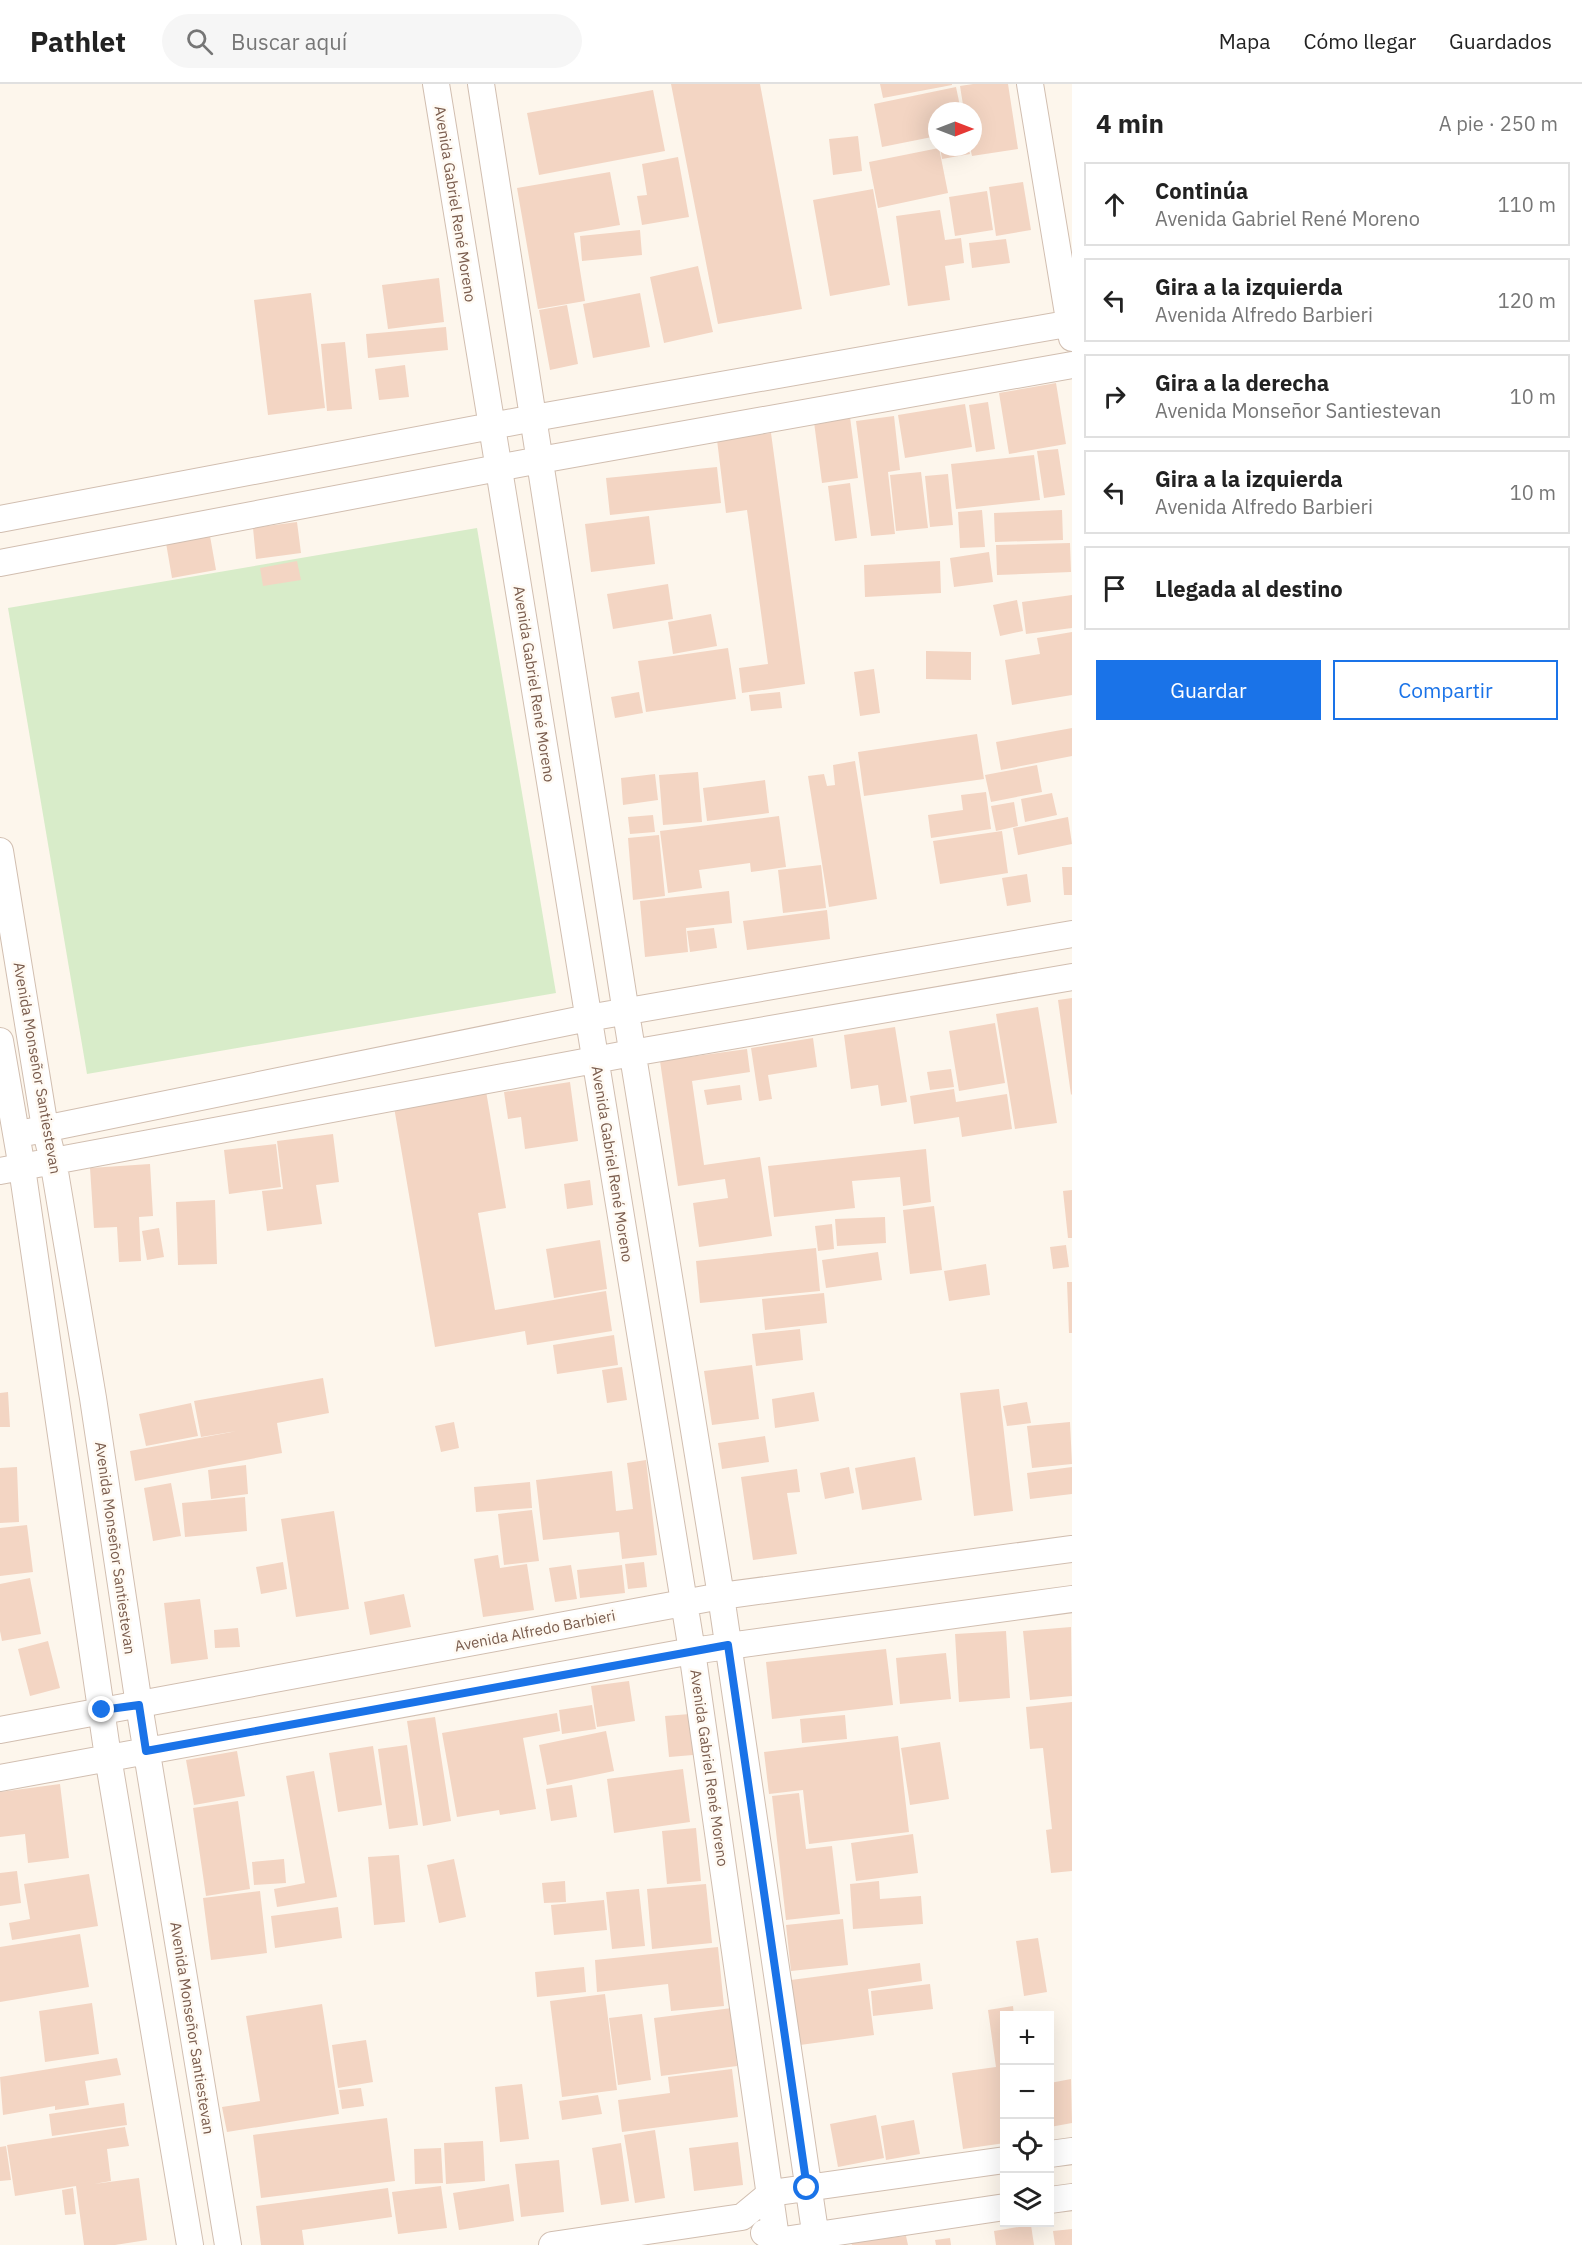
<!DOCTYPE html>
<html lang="es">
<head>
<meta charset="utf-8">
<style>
  :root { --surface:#fff; --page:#f6f6f6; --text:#222; --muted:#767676; --line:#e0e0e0; --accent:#1a73e8 }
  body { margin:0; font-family:"IBM Plex Sans",sans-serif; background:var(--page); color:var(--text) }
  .controls { position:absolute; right:18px; bottom:18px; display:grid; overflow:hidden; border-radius:0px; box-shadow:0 6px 24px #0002 }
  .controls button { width:54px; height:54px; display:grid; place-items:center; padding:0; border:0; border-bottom:2px solid var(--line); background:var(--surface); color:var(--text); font:30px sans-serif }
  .compass { position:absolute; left:928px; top:18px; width:54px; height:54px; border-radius:50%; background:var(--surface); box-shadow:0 6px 24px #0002; rotate:90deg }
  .stop { position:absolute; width:18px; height:18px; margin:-14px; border:4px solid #1a73e8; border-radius:50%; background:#fff }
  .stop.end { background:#1a73e8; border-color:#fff; box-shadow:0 2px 6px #0008 }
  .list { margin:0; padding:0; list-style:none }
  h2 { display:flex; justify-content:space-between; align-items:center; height:78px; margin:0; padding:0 24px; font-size:26px }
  h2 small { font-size:20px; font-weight:400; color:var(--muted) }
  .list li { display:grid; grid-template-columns:39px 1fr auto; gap:18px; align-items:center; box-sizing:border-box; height:84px; margin:0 12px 12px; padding:0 12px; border:2px solid var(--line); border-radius:0px }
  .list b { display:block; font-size:22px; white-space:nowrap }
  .list p { margin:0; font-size:20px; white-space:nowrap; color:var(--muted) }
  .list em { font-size:20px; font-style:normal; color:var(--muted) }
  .actions { display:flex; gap:12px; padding:18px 24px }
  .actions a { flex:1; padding:14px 0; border:2px solid var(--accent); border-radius:0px; text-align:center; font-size:21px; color:var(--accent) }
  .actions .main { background:var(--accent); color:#fff }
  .icon { flex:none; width:33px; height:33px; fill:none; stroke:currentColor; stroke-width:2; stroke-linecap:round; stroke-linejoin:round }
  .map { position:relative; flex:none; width:1072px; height:2161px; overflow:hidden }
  header { display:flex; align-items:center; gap:36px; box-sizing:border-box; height:84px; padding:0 30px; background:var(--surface); border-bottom:2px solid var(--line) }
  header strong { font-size:28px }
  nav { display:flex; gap:33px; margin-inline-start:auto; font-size:21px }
  .search { width:420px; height:54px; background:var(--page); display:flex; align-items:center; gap:15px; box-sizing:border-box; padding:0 21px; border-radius:33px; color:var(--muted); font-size:22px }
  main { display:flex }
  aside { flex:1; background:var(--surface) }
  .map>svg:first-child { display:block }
</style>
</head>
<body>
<header>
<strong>Pathlet</strong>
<div class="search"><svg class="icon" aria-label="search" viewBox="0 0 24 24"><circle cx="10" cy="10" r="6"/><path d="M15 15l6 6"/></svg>Buscar aquí</div>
<nav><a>Mapa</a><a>Cómo llegar</a><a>Guardados</a></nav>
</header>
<main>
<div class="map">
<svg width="1072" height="2161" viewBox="0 0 1072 2161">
  <rect width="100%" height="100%" fill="#fdf6ec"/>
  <path fill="#d8ecc9" d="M477,444L556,909L87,990L8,524Z"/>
  <path fill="#f3d5c3" d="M671,0H760L802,225L718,240Z
    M880,0H952V1L883,14Z
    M973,0H1008L1018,65L972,72L970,63H973V27H964L960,2Z
    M956,3L961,27H937V52L882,63L874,20Z
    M653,6L665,67L539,91L527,29Z
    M858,52L862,87L833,91L829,55Z
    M940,63H968L970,70L942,75Z
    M939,64L948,109L878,124L869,78Z
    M678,73L689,133L642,141L637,112L647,111L642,80Z
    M610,88L620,141L574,149L585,217L538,225L517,104Z
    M1023,98L1031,146L996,152L989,103Z
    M873,105L890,201L830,212L813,116Z
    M987,107L993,146L955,152L949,113Z
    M940,126L945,156L961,154L964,179L945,182L950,216L908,222L896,132Z
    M640,146L642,171L582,177L580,152Z
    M1006,155L1010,179L972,184L969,159Z
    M698,182L713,248L664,259L650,193Z
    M439,194L444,238L388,245L382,201Z
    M311,209L325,324L268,331L254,216Z
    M640,209L650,263L593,274L583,220Z
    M567,221L578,280L550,286L539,226Z
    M446,243L448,266L368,274L366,250Z
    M345,258L352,325L327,327L321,260Z
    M405,281L409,313L379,316L375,285Z
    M1056,299L1066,360L1009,370L999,309Z
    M988,318L995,365L976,368L969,321Z
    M965,320L972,363L905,374L898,331Z
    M894,332L900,386L888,388L895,450L871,452L856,337Z
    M850,333L858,394L822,399L814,338Z
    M771,349L805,600L742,609L739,584L768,580L747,426L726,429L717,356Z
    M1058,365L1065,411L1044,414L1037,367Z
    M1034,371L1040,416L956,425L951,380Z
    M717,383L721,419L610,431L606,394Z
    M921,388L928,444L896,447L890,391Z
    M948,390L953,441L930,443L925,392Z
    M850,399L857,454L835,457L828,402Z
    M982,426L985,463L960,464L958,428Z
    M1062,426L1063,456L995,458L994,429Z
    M649,432L655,480L591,488L585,440Z
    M297,438L301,469L256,475L253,444Z
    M210,452L216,486L172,494L166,459Z
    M1070,459L1071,488L997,491L996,461Z
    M989,468L993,498L954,503L950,474Z
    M297,477L301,496L263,502L260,484Z
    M940,477L941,509L865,513L864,481Z
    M668,500L673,535L613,545L607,510Z
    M1072,511V544L1026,550L1022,518Z
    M1017,516L1023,547L1000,552L993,521Z
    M711,530L717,562L673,570L668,538Z
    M1072,548V611L1012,621L1005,576L1040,570L1037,554Z
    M728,564L736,615L646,628L638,577Z
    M926,567L971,568V596L926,595Z
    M874,585L880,629L860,632L854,588Z
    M639,608L643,629L615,634L611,613Z
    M780,608L782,624L751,627L749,611Z
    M1072,644V672L1001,686L996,658Z
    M977,650L984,695L864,712L858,668Z
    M855,677L877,815L829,823L808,692L824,690L827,702L835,701L833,681Z
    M1037,681L1042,708L991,718L985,691Z
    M698,688L702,738L663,741L659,691Z
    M655,690L658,716L623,721L621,694Z
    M765,696L769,729L707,737L703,704Z
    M986,708L991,745L931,754L928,731L963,726L961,711Z
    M1052,709L1057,731L1025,738L1021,715Z
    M1014,718L1018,742L996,747L991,722Z
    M653,731L655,748L630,750L628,733Z
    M779,732L786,783L751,788L750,779L699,786L702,804L668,809L660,747Z
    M1068,733L1072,760L1018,771L1013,744Z
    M1002,747L1008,789L940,800L933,757Z
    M659,751L665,812L633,816L628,754Z
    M821,781L826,824L783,829L778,786Z
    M1062,783H1072V811H1064Z
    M1027,790L1031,818L1007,822L1002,794Z
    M729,807L732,839L686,844L688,868L645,873L640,817Z
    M827,826L830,855L747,866L743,837Z
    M714,844L717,864L690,868L687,847Z
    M1072,914V1010L1071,1011L1058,916Z
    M1038,923L1057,1039L1015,1045L996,930Z
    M995,939L1005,999L959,1007L949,947Z
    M895,943L907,1018L881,1022L878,1001L851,1005L844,951Z
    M813,954L817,983L768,991L772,1015L759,1017L751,964Z
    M747,965L750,988L692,997L704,1081L760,1073L772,1152L699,1163L693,1119L728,1114L725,1095L678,1102L660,977Z
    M951,985L954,1003L930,1006L927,988Z
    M570,998L578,1057L525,1065L521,1033L508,1035L504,1008Z
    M740,1001L742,1016L707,1021L704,1006Z
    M954,1005L956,1018L1007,1010L1012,1045L962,1053L959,1033L914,1040L910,1012Z
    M486,1007L506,1124L478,1129L495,1226L606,1207L612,1247L527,1261L525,1247L435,1263L394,1023Z
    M333,1050L339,1098L316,1101L322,1140L267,1147L262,1107L283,1105L277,1057Z
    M276,1060L281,1103L229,1110L224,1066Z
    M926,1065L931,1118L903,1122L900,1093L852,1097L855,1124L774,1133L768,1082Z
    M150,1080L153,1132L139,1133L141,1177L119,1178L117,1143L94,1144L90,1084Z
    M590,1096L593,1121L567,1125L564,1100Z
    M1072,1106V1154H1068L1063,1107Z
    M215,1116L217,1180L178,1181L176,1118Z
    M934,1122L942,1186L910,1190L903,1126Z
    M885,1133L886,1159L837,1162L835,1135Z
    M832,1140L834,1165L818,1167L815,1142Z
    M159,1144L164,1173L147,1176L142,1147Z
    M600,1156L607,1205L554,1214L546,1165Z
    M1066,1161L1069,1183L1053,1185L1050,1163Z
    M816,1164L820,1207L700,1219L696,1177Z
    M878,1168L882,1196L826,1204L822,1176Z
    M986,1180L990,1211L949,1217L944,1187Z
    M1067,1198H1072V1249H1069Z
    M824,1209L827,1239L765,1246L762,1215Z
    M800,1245L803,1276L756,1282L752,1250Z
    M614,1251L618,1281L557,1290L553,1261Z
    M752,1281L759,1335L712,1341L704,1287Z
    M622,1283L627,1316L607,1319L602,1286Z
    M323,1294L329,1329L277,1339L282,1369L135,1397L130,1367L237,1347L201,1353L194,1317Z
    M999,1305L1013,1427L974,1432L960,1309Z
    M8,1308L10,1343H0V1309Z
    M814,1308L819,1337L775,1344L772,1315Z
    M1027,1318L1031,1339L1007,1342L1003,1322Z
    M191,1319L198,1352L146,1362L139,1330Z
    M454,1338L459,1364L441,1368L435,1342Z
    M1070,1338L1072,1380L1032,1384L1027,1342Z
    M765,1352L769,1378L722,1385L718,1359Z
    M915,1373L922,1416L862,1426L855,1384Z
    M646,1376L657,1471L622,1475L619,1448L543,1456L536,1396L612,1387L616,1427L633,1425L627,1379Z
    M246,1381L248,1410L211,1415L208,1386Z
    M17,1383L19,1438L0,1439V1384Z
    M849,1383L854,1409L825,1415L820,1389Z
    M1072,1383V1410L1030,1415L1027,1389Z
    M797,1385L800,1408L787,1409L797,1470L753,1476L741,1393Z
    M530,1398L532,1424L476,1428L474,1403Z
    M171,1399L181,1452L153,1457L144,1404Z
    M245,1413L247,1447L185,1453L182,1419Z
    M532,1426L539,1477L504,1481L498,1430Z
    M334,1427L349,1525L296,1533L281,1435Z
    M27,1441L33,1488L0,1492V1444Z
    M498,1471L500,1484L527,1480L534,1526L483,1533L474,1475Z
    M283,1478L287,1505L261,1510L256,1483Z
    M644,1478L647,1503L628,1505L625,1480Z
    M571,1481L577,1515L555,1518L549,1484Z
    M622,1481L625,1509L580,1514L577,1486Z
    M30,1494L41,1550L2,1557L0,1547V1500Z
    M404,1510L411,1543L370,1551L364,1518Z
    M200,1515L208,1575L171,1580L164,1519Z
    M1071,1543L1072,1612L1030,1616L1023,1547Z
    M238,1544L240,1563L215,1564L214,1546Z
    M1006,1547L1010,1614L959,1618L955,1550Z
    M48,1557L60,1604L30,1612L18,1565Z
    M886,1565L893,1621L772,1635L766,1578Z
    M946,1569L951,1615L900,1620L896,1574Z
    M629,1597L635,1637L597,1643L591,1602Z
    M1072,1618V1787L1051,1789L1046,1746L1052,1745L1043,1664L1030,1665L1026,1623Z
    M592,1621L596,1645L562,1650L559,1626Z
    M557,1629L560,1647L523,1654L536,1725L500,1731L499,1726L457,1733L442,1649Z
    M690,1630L693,1671L669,1673L665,1632Z
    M845,1631L847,1655L802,1659L800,1635Z
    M435,1633L451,1737L423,1742L407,1637Z
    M606,1647L614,1687L547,1701L539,1661Z
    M898,1652L909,1748L809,1760L803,1706L769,1710L764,1668Z
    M940,1658L949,1715L910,1721L901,1664Z
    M407,1661L418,1741L389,1745L378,1665Z
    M373,1662L382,1721L338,1728L329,1669Z
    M237,1667L245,1712L194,1721L186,1676Z
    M683,1685L690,1738L614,1749L607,1695Z
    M314,1687L337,1813L277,1823L274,1805L305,1799L286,1692Z
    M60,1700L69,1774L28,1779L25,1750L0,1753V1708Z
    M572,1701L577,1733L551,1737L546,1705Z
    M799,1709L806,1765L832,1762L840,1830L786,1836L772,1712Z
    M238,1717L250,1805L206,1812L193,1724Z
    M696,1744L701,1797L667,1800L662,1747Z
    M913,1750L918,1789L856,1797L851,1759Z
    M399,1771L405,1838L374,1841L368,1773Z
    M284,1775L286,1799L254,1801L252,1778Z
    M454,1775L466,1833L439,1839L427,1781Z
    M17,1787L21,1819L0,1822V1789Z
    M89,1790L98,1842L12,1856L9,1839L30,1835L24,1800Z
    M565,1797L566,1818L544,1819L542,1799Z
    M879,1797L880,1815L921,1812L923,1840L853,1845L850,1800Z
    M706,1800L712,1859L652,1865L647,1805Z
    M639,1805L645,1862L612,1865L606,1808Z
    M260,1807L267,1869L211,1876L203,1814Z
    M604,1816L607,1846L554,1851L551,1821Z
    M338,1823L342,1854L275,1864L271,1832Z
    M843,1835L848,1881L791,1887L786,1841Z
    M80,1850L89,1903L0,1918V1863Z
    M1038,1854L1047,1908L1024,1912L1016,1857Z
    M718,1863L724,1922L671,1927L668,1900L597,1908L595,1876Z
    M920,1879L922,1897L868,1905L874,1951L800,1961L791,1896Z
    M584,1883L586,1908L537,1913L535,1888Z
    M930,1900L933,1925L873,1932L871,1907Z
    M605,1910L617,2006L562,2013L550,1917Z
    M92,1919L99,1970L45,1978L39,1927Z
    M322,1920L339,2030L227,2048L222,2023L260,2017L246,1932Z
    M1013,1922L1014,1932H1005V2059L963,2065L952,1989L996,1983L988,1926Z
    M732,1924L737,1982L661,1992L654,1934Z
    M642,1930L651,1996L618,2001L609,1934Z
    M366,1956L373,1998L338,2004L332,1961Z
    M117,1974L121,1991L85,1997L89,2021L55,2026V2022L3,2031L0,1993Z
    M732,1985L738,2033L622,2048L618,2016L670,2009L668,1993Z
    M1071,1995L1072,2039L1050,2043V1999Z
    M522,2000L529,2055L500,2058L495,2003Z
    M361,2004L364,2022L342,2025L339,2006Z
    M598,2011L602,2030L562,2036L559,2017Z
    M124,2019L127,2041L52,2052L49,2030Z
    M876,2031L884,2074L838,2083L830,2040Z
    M387,2034L395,2097L261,2114L253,2051Z
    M914,2036L920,2070L886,2076L881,2042Z
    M125,2043L129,2062L107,2065L111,2097L94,2100L139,2094L147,2156L115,2161H84L76,2102L15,2112L7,2061Z
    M655,2046L665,2114L635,2119L624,2051Z
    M483,2057L485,2097L446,2100L444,2059Z
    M738,2058L743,2101L694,2107L689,2064Z
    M621,2059L629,2117L601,2121L592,2064Z
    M6,2062L11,2096L0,2097V2063Z
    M441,2064L443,2099L415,2100L414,2065Z
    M559,2076L564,2128L521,2133L515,2080Z
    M509,2100L514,2137L459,2146L453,2109Z
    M441,2102L447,2144L398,2150L392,2108Z
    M73,2104L76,2130L65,2131L62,2106Z
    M388,2104L392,2133L302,2146L304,2161H261L256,2122Z
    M1031,2141L1034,2161H996L994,2147Z
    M1072,2145V2161H1055L1053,2147Z
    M906,2152L908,2161H852L851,2158Z
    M950,2154L951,2161H936L935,2156Z"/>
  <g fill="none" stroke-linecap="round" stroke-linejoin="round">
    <g stroke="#d1beb0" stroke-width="28">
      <path id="street" d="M436,0L692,1567L777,2161
        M481,0L626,929L721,1512L817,2161
        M1030,0L1072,254
        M0,435L534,334L1072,239
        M0,479L540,376L1072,281
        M0,767L45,1044L53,1076L93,1314L139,1621L228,2161
        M0,957L22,1084L108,1673L190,2161
        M29,1048L588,934L1072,850
        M0,1087L632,969L1072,893
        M0,1646L721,1512L1072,1465
        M0,1694L692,1567L1072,1515
        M1050,2070L1072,2067
        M1050,2116L1072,2113
        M764,2149L777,2157L1005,2123
        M552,2161L742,2133L771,2109L1005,2076"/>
    </g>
    <use href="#street" stroke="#fff" stroke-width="26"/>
  </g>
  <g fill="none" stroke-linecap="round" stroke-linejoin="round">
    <path stroke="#1a73e8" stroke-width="8" d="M102,1626L139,1621L146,1667L728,1561L807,2104"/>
  </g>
  <g text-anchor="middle" stroke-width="5" stroke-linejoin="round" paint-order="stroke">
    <g font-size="15" fill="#7a5c4d" stroke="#fffaf3">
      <text transform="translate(455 120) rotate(81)" y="5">Avenida Gabriel René Moreno</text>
      <text transform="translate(534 600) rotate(81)" y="5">Avenida Gabriel René Moreno</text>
      <text transform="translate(37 984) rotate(80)" y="5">Avenida Monseñor Santiestevan</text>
      <text transform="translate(612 1080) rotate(81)" y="5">Avenida Gabriel René Moreno</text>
      <text transform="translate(115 1464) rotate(82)" y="5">Avenida Monseñor Santiestevan</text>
      <text transform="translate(535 1547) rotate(-11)" y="5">Avenida Alfredo Barbieri</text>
      <text transform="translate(709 1684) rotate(82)" y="5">Avenida Gabriel René Moreno</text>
      <text transform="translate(192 1944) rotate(81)" y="5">Avenida Monseñor Santiestevan</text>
    </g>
  </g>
</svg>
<div class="controls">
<button>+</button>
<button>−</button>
<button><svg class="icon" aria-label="locate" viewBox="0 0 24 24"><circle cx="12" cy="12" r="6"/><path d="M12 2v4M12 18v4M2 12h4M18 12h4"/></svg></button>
<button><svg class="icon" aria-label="layers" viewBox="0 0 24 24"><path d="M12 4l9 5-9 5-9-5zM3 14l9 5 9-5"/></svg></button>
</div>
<svg class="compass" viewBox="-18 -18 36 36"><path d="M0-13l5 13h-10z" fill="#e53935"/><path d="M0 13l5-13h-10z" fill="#767676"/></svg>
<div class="stop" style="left:807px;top:2104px"></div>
<div class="stop end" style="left:102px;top:1626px"></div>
</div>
<aside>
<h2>4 min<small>A pie · 250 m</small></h2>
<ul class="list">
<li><svg class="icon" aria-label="ahead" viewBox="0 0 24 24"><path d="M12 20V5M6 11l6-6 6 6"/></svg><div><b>Continúa</b><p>Avenida Gabriel René Moreno</p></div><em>110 m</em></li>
<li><svg class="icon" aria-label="left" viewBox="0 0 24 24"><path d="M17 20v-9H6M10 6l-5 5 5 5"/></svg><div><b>Gira a la izquierda</b><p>Avenida Alfredo Barbieri</p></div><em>120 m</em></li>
<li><svg class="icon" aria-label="right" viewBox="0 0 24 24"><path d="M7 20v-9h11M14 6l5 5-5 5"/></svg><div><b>Gira a la derecha</b><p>Avenida Monseñor Santiestevan</p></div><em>10 m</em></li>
<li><svg class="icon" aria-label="left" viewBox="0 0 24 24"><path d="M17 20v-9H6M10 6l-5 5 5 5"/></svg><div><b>Gira a la izquierda</b><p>Avenida Alfredo Barbieri</p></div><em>10 m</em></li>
<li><svg class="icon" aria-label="arrive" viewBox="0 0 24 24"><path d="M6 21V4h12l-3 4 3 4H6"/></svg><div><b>Llegada al destino</b></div></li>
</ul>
<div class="actions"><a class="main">Guardar</a><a>Compartir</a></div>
</aside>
</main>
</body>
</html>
